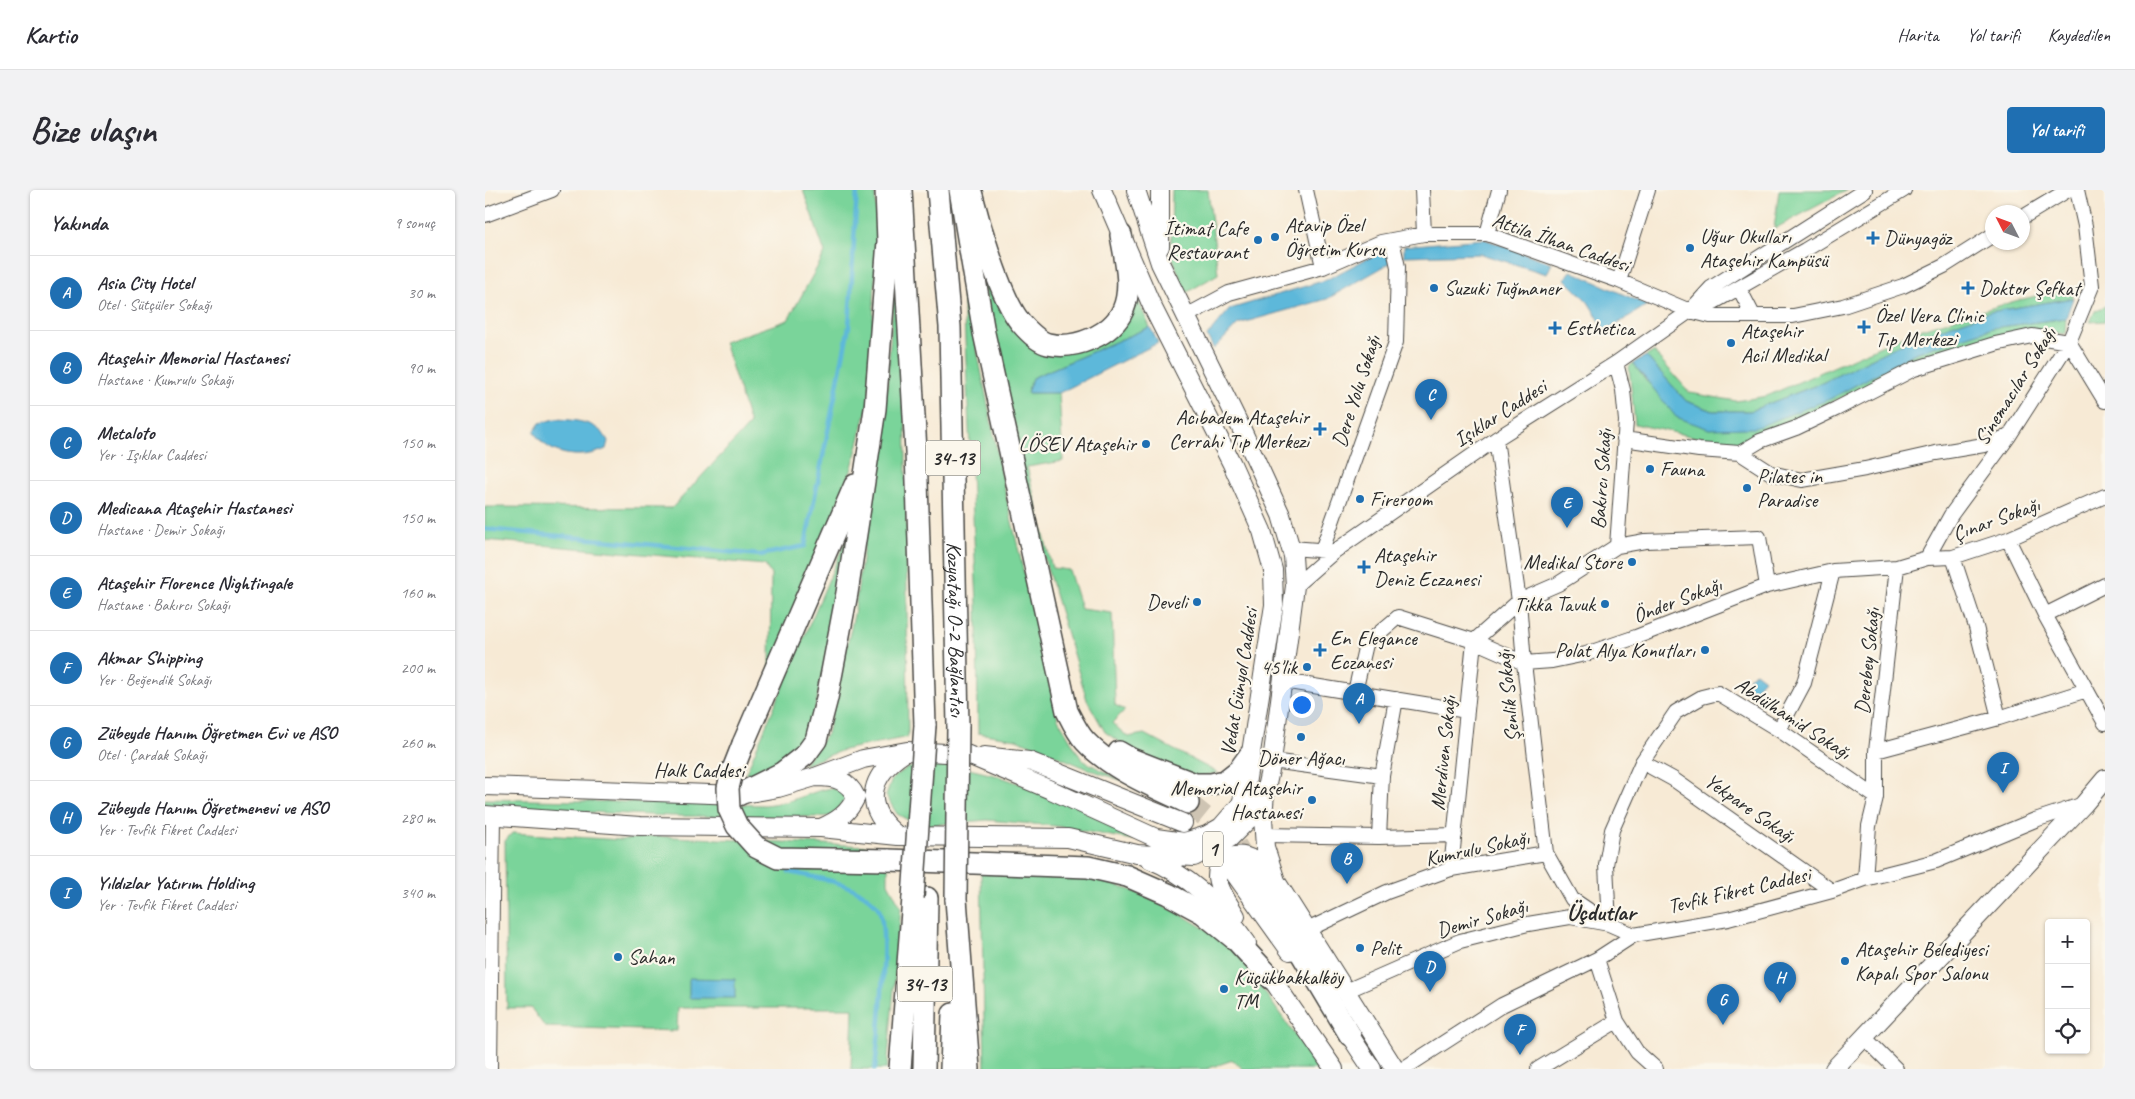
<!DOCTYPE html>
<html lang="tr">
<head>
<meta charset="utf-8">
<style>
  :root { --surface:#fff; --page:#f2f2f3; --text:#2b2b33; --muted:#7c7c81; --line:#e1e1e2; --accent:#1f6fb2 }
  body { margin:0; font-family:Caveat,sans-serif; background:var(--page); color:var(--text) }
  .controls { position:absolute; right:15px; bottom:15px; display:grid; overflow:hidden; border-radius:5px; box-shadow:0 1px 4px #0004 }
  .controls button { width:45px; height:45px; display:grid; place-items:center; padding:0; border:0; border-bottom:1px solid var(--line); background:var(--surface); color:var(--text); font:25px sans-serif }
  .compass { position:absolute; left:1500px; top:15px; width:45px; height:45px; border-radius:50%; background:var(--surface); box-shadow:0 1px 4px #0004; rotate:312deg }
  .you { position:absolute; left:816px; top:514px; width:18px; height:18px; margin:-12px; border:4px solid #fff; border-radius:50%; background:#1a73e8; box-shadow:0 0 0 8px #1a73e833 }
  .badge { display:grid; place-items:center; width:32px; height:32px; border-radius:50%; background:var(--accent); color:#fff; font-size:16px; font-weight:700 }
  .pin { position:absolute; translate:-50% -41px; filter:drop-shadow(0 1px 2px #0008) }
  .pin::after { content:''; position:absolute; top:26px; width:18px; height:15px; background:inherit; clip-path:polygon(0 0,100% 0,50% 100%) }
  .list { margin:0; padding:0; list-style:none }
  h2 { display:flex; justify-content:space-between; align-items:center; height:65px; margin:0; padding:0 20px; font-size:21px }
  h2 small { font-size:16px; font-weight:400; color:var(--muted) }
  .list li { display:grid; grid-template-columns:32px 1fr auto; gap:15px; align-items:center; box-sizing:border-box; height:75px; padding:0 20px; border-top:1px solid var(--line) }
  .list b { display:block; font-size:19px; white-space:nowrap }
  .list p { margin:0; font-size:16px; white-space:nowrap; color:var(--muted) }
  .list em { font-size:16px; font-style:normal; color:var(--muted) }
  .icon { flex:none; width:28px; height:28px; fill:none; stroke:currentColor; stroke-width:2; stroke-linecap:round; stroke-linejoin:round }
  .map { position:relative; flex:none; width:1620px; height:879px; overflow:hidden; border-radius:5px }
  header { display:flex; align-items:center; gap:30px; box-sizing:border-box; height:70px; padding:0 25px; background:var(--surface); border-bottom:1px solid var(--line) }
  header strong { font-size:24px }
  nav { display:flex; gap:28px; margin-inline-start:auto; font-size:18px }
  .intro { display:flex; align-items:center; justify-content:space-between; box-sizing:border-box; height:120px; padding:0 30px }
  h1 { margin:0; font-size:35px }
  .button { padding:12px 22px; border-radius:5px; background:var(--accent); color:#fff; font-size:18px; font-weight:700 }
  main { display:flex; gap:30px; padding:0 30px }
  aside { flex:1; background:var(--surface); border-radius:5px; box-shadow:0 1px 4px #0004 }
  .map>svg:first-child { display:block }
</style>
</head>
<body>
<header>
<strong>Kartio</strong>
<nav><a>Harita</a><a>Yol tarifi</a><a>Kaydedilen</a></nav>
</header>
<div class="intro"><h1>Bize ulaşın</h1><a class="button">Yol tarifi</a></div>
<main>
<aside>
<h2>Yakında<small>9 sonuç</small></h2>
<ul class="list">
<li><span class="badge">A</span><div><b>Asia City Hotel</b><p>Otel · Sütçüler Sokağı</p></div><em>30 m</em></li>
<li><span class="badge">B</span><div><b>Ataşehir Memorial Hastanesi</b><p>Hastane · Kumrulu Sokağı</p></div><em>90 m</em></li>
<li><span class="badge">C</span><div><b>Metaloto</b><p>Yer · Işıklar Caddesi</p></div><em>150 m</em></li>
<li><span class="badge">D</span><div><b>Medicana Ataşehir Hastanesi</b><p>Hastane · Demir Sokağı</p></div><em>150 m</em></li>
<li><span class="badge">E</span><div><b>Ataşehir Florence Nightingale</b><p>Hastane · Bakırcı Sokağı</p></div><em>160 m</em></li>
<li><span class="badge">F</span><div><b>Akmar Shipping</b><p>Yer · Beğendik Sokağı</p></div><em>200 m</em></li>
<li><span class="badge">G</span><div><b>Zübeyde Hanım Öğretmen Evi ve ASO</b><p>Otel · Çardak Sokağı</p></div><em>260 m</em></li>
<li><span class="badge">H</span><div><b>Zübeyde Hanım Öğretmenevi ve ASO</b><p>Yer · Tevfik Fikret Caddesi</p></div><em>280 m</em></li>
<li><span class="badge">I</span><div><b>Yıldızlar Yatırım Holding</b><p>Yer · Tevfik Fikret Caddesi</p></div><em>340 m</em></li>
</ul>
</aside>
<div class="map">
<svg width="1620" height="879" viewBox="0 0 1620 879">
  <rect width="100%" height="100%" fill="#fbf7ec"/>
  <filter id="ink" filterUnits="userSpaceOnUse"><feTurbulence type="fractalNoise" baseFrequency=".02" numOctaves="2"/><feDisplacementMap in="SourceGraphic" scale="10" xChannelSelector="R" yChannelSelector="G"/><feConvolveMatrix kernelMatrix="1 2 1 2 8 2 1 2 1" color-interpolation-filters="sRGB"/></filter>
  <filter id="wash" filterUnits="userSpaceOnUse"><feTurbulence type="fractalNoise" baseFrequency=".0096" numOctaves="4" result="noise"/><feDisplacementMap in="SourceGraphic" scale="20" xChannelSelector="R" yChannelSelector="G"/><feGaussianBlur stdDeviation="1.12" result="paint"/><feColorMatrix in="noise" values="0 0 0 0 0 0 0 0 0 0 0 0 0 0 0 0 0 1.4 0 .05"/><feComposite in="paint" operator="in"/></filter>
  <g filter="url(#wash)">
    <rect width="100%" height="100%" fill="#f7ead5"/>
    <path fill="#7ad49a" stroke="#528062" d="M318,0H390L392,52L384,212L366,281L285,483L286,385L280,375L0,350V317L187,318L265,234L239,152L303,130L340,63Z
      M687,0H723L733,84L701,103L686,64Z
      M1294,0H1362L1289,39Z
      M491,55L515,112L584,161L650,104L665,137L547,188L542,203H574L578,271L542,277L567,378L584,380L596,419L627,423L630,515L640,520L627,533L643,547L659,544L733,583L710,587L650,563L620,542L602,510L556,358L532,267Z
      M477,84L521,306L573,529L597,570L638,591L603,579L531,549L493,543L492,414Z
      M409,97H412L420,152L423,547L358,560L317,576L342,544L369,425L402,197Z
      M1586,98L1588,108L1505,122L1426,149L1337,193L1265,221H1228L1201,211L1161,166L1169,162L1205,203L1251,211L1282,206L1430,141L1530,111Z
      M1620,116V131L1605,132L1610,121Z
      M1581,128L1580,144L1539,140L1454,163L1292,237L1247,255L1150,234L1144,177L1148,173L1161,191L1224,239L1345,209L1430,163L1508,138Z
      M361,349H365L330,519C317,568 307,571 260,585Z
      M452,574L484,579L513,586L589,613L649,650L570,636L502,630L434,636L412,624L401,606L407,589L422,578Z
      M347,598L358,603L361,609L346,626L333,627L185,626L0,617V609L280,615L301,612L336,600Z
      M27,643L136,650L168,646L403,657V693L416,717L402,879H366L368,818H193L192,841L60,837L46,818H22L20,651Z
      M496,683L570,685L611,690L646,700L692,722L722,740L754,766L834,879H758L748,870L721,879H500Z"/>
    <path fill="#5db8da" stroke="#447282" d="M999,49L1067,73L1062,84L996,64L919,66V56Z
      M900,59L905,73L842,109L753,134L729,159L722,146L745,119L841,90Z
      M1086,81L1162,115L1121,141L1103,112L1080,89Z
      M1588,108L1581,128L1508,138L1430,163L1345,209L1270,238L1224,239L1191,227L1148,173L1161,166L1201,211L1228,221H1265L1337,193L1426,149L1505,122Z
      M665,137L673,153L574,203H542L547,188Z
      M70,229C90,230 113,231 123,251L121,259C96,270 64,267 49,242L55,233Z
      M1270,482L1279,489L1265,504L1256,497Z
      M204,788L250,789V808H204Z"/>
    <g fill="none" stroke-linecap="round" stroke-linejoin="round">
      <path stroke="#5db8da" stroke-width="4.5" d="M0,339L275,365L320,356L364,136L372,0
        M304,682C332,688 372,692 392,716C406,733 393,852 390,879"/>
    </g>
  </g>
  <g filter="url(#ink)">
    <g fill="none" stroke-linecap="round" stroke-linejoin="round">
      <path stroke="#cec4b3" stroke-width="21" stroke-dasharray="21 11" stroke-linecap="butt" d="M703,613L723,629L751,655L764,676"/>
      <g stroke="#4a4844" stroke-width="16">
        <path id="minor" d="M821,0L838,77
          M937,0L939,44
          M0,25L67,0
          M1538,27L1583,0
          M1002,44L1014,0
          M1134,91L1163,0
          M1254,98L1268,125
          M1208,120L1229,112L1320,60L1419,0
          M701,126L744,103L838,77L896,52L939,44H1002L1134,91L1205,121L1225,126H1308L1358,116L1418,96L1459,76L1508,45
          M1011,249L1034,411L1039,473L1061,663L1087,709L1124,734
          M1139,249L1214,260L1255,263L1275,251L1311,238L1351,219L1429,179L1510,154L1547,146L1584,152L1620,211
          M1255,263L1286,283L1317,290L1380,279L1451,263L1499,255L1524,246
          M1523,349L1560,425L1620,533
          M1132,356L1160,351L1274,347L1282,396
          M806,358L846,361
          M837,360L911,152L913,77L907,50
          M1468,367L1491,437L1514,528
          M1442,368L1466,325L1524,246L1584,152L1607,96L1600,36L1592,0
          M810,396L850,361L1011,249L1131,173L1205,121L1226,98L1380,0
          M1560,425L1620,395
          M798,491L982,521
          M870,502L881,454L913,427L989,451L1039,473L1067,471L1101,464L1151,447L1282,396L1348,381L1412,377L1442,368L1468,367L1523,349L1620,306
          M1294,540L1319,493L1348,381
          M1391,561L1514,528L1602,500
          M787,571L897,586
          M1157,572L1188,589L1347,701
          M779,645L894,647L897,586L911,509
          M894,647L970,645
          M966,679L989,451L1034,411L1073,394L1132,356L1141,231L1138,200L1131,173
          M1380,689L1384,636L1391,607V561L1412,377
          M1124,734L1121,675L1127,640L1157,572L1191,522L1217,507L1233,503L1294,540L1391,607
          M822,740L902,702L966,679L1061,663
          M1112,769L1132,831L1152,862L1171,879
          M861,801L975,751L1043,734L1085,727L1124,734L1149,745
          M1379,847L1411,879
          M5,879L8,625
          M918,879L1017,815L1112,769L1149,745L1243,729L1347,701L1380,689L1451,671L1550,630L1599,614
          M1053,879L1132,831"/>
      </g>
      <g stroke="#4a4844" stroke-width="20">
        <path id="major" d="M651,0L675,73L758,242L796,325L808,366L810,396L787,571L780,603L778,628L780,657L791,691L910,879
          M675,57V0
          M499,566L544,571L698,633
          M331,587C350,587 363,590 371,607C363,624 352,631 336,638
          M0,596L253,605L293,598L330,587L378,569L422,561L481,564L566,600L671,648L699,652L722,645L736,637L756,614L760,601L789,415L788,380L777,341L747,274L667,116L617,0
          M0,625L155,636L336,638L413,646L583,648L652,664L709,667L745,648L768,625L777,608
          M413,646C377,618 383,587 419,563
          M664,669C706,686 737,717 762,753
          M747,680L805,761
          M751,726C744,714 734,701 732,687C732,681 734,676 737,673C752,658 769,668 781,680
          M780,779L849,879
          M858,835L887,879
          M1349,879L1599,614L1620,589"/>
      </g>
      <g stroke="#4a4844" stroke-width="24">
        <g id="highway">
          <path d="M416,0L431,261L440,535"/>
          <path id="s1" d="M453,0L465,137L473,536"/>
          <path d="M475,0L499,143L582,521C587,531 592,542 600,551C627,580 668,596 703,613"/>
          <path d="M486,2C494,34 516,110 536,133C542,140 554,152 563,154C590,160 627,145 638,120C648,97 640,69 636,45"/>
          <path d="M258,554L370,295"/>
          <path d="M634,562L646,569L710,594H726L740,591L754,580L765,565"/>
          <path d="M253,605L297,583L320,565L331,550L342,508L362,403L390,219L403,51L401,0"/>
          <path d="M403,670L603,677L642,686L683,704L718,723L751,750L787,789"/>
          <path d="M764,676L865,845"/>
          <path d="M471,709L484,879"/>
          <path d="M415,879L428,708"/>
          <path d="M439,879L442,708"/>
          <path d="M466,879L468,824"/>
        </g>
      </g>
      <use href="#minor" stroke="#fff" stroke-width="14"/>
      <use href="#major" stroke="#fff" stroke-width="18"/>
      <use href="#highway" stroke="#fff" stroke-width="21"/>
      <g stroke="#4a4844" stroke-width="24" stroke-linecap="butt">
        <path id="highway-bridge" d="M258,554L247,582L243,598L244,619L252,636L271,657L293,668L403,670
          M428,708L440,535
          M471,709L473,536"/>
      </g>
      <use href="#highway-bridge" stroke="#fff" stroke-width="21"/>
    </g>
  </g>
  <g fill="#1f6fb2" stroke="#fbf7ec" stroke-width="2">
    <circle cx="790" cy="47" r="5"/>
    <path d="M1385.5 40.5h5v5h5v5h-5v5h-5v-5h-5v-5h5z"/>
    <circle cx="773" cy="50" r="5"/>
    <circle cx="1205" cy="58" r="5"/>
    <circle cx="949" cy="98" r="5"/>
    <path d="M1480.5 90.5h5v5h5v5h-5v5h-5v-5h-5v-5h5z"/>
    <path d="M1376.5 129.5h5v5h5v5h-5v5h-5v-5h-5v-5h5z"/>
    <path d="M1067.5 130.5h5v5h5v5h-5v5h-5v-5h-5v-5h5z"/>
    <circle cx="1246" cy="153" r="5"/>
    <path d="M832.5 231.5h5v5h5v5h-5v5h-5v-5h-5v-5h5z"/>
    <circle cx="661" cy="254" r="5"/>
    <circle cx="1165" cy="279" r="5"/>
    <circle cx="1262" cy="298" r="5"/>
    <circle cx="875" cy="309" r="5"/>
    <circle cx="1147" cy="372" r="5"/>
    <path d="M876.5 369.5h5v5h5v5h-5v5h-5v-5h-5v-5h5z"/>
    <circle cx="712" cy="412" r="5"/>
    <circle cx="1120" cy="414" r="5"/>
    <path d="M832.5 452.5h5v5h5v5h-5v5h-5v-5h-5v-5h5z"/>
    <circle cx="1220" cy="460" r="5"/>
    <circle cx="822" cy="477" r="5"/>
    <circle cx="816" cy="547" r="5"/>
    <circle cx="827" cy="610" r="5"/>
    <circle cx="875" cy="758" r="5"/>
    <circle cx="133" cy="767" r="5"/>
    <circle cx="1360" cy="771" r="5"/>
    <circle cx="739" cy="799" r="5"/>
  </g>
  <g text-anchor="middle" stroke-width="4.5" stroke-linejoin="round" paint-order="stroke">
    <g fill="#fbf7ec" stroke="#696865" stroke-width="1">
      <rect x="440.5" y="250.5" width="55" height="35" rx="4"/>
      <rect x="718" y="641.5" width="20" height="35" rx="4"/>
      <rect x="412.5" y="776.5" width="55" height="35" rx="4"/>
    </g>
    <g font-size="20" font-weight="bold" fill="#2b2b2b">
      <text x="468" y="275">34-13</text>
      <text x="728" y="666">1</text>
      <text x="440" y="801">34-13</text>
    </g>
    <g font-size="21" fill="#2b2b2b" stroke="#fbf7ec" text-anchor="start">
      <text x="800" y="42">Atavip Özel<tspan x="800" dy="24">Öğretim Kursu</tspan></text>
      <text x="763" y="45" text-anchor="end">İtimat Cafe<tspan x="763" dy="24">Restaurant</tspan></text>
      <text x="1215" y="53">Uğur Okulları<tspan x="1215" dy="24">Ataşehir Kampüsü</tspan></text>
      <text x="1399" y="55">Dünyagöz</text>
      <text x="959" y="105">Suzuki Tuğmaner</text>
      <text x="1494" y="105">Doktor Şefkat</text>
      <text x="1390" y="132">Özel Vera Clinic<tspan x="1390" dy="24">Tıp Merkezi</tspan></text>
      <text x="1081" y="145">Esthetica</text>
      <text x="1256" y="148">Ataşehir<tspan x="1256" dy="24">Acil Medikal</tspan></text>
      <text x="824" y="234" text-anchor="end">Acıbadem Ataşehir<tspan x="824" dy="24">Cerrahi Tıp Merkezi</tspan></text>
      <text x="651" y="261" text-anchor="end">LÖSEV Ataşehir</text>
      <text x="1175" y="286">Fauna</text>
      <text x="1272" y="293">Pilates in<tspan x="1272" dy="24">Paradise</tspan></text>
      <text x="885" y="316">Fireroom</text>
      <text x="889" y="372">Ataşehir<tspan x="889" dy="24">Deniz Eczanesi</tspan></text>
      <text x="1137" y="379" text-anchor="end">Medikal Store</text>
      <text x="702" y="419" text-anchor="end">Develi</text>
      <text x="1110" y="421" text-anchor="end">Tikka Tavuk</text>
      <text x="845" y="455">En Elegance<tspan x="845" dy="24">Eczanesi</tspan></text>
      <text x="1210" y="467" text-anchor="end">Polat Alya Konutları</text>
      <text x="812" y="484" text-anchor="end">45'lik</text>
      <text x="816" y="575" text-anchor="middle">Döner Ağacı</text>
      <text x="817" y="605" text-anchor="end">Memorial Ataşehir<tspan x="817" dy="24">Hastanesi</tspan></text>
      <text x="885" y="765">Pelit</text>
      <text x="1370" y="766">Ataşehir Belediyesi<tspan x="1370" dy="24">Kapalı Spor Salonu</tspan></text>
      <text x="143" y="774">Sahan</text>
      <text x="749" y="794">Küçükbakkalköy<tspan x="749" dy="24">TM</tspan></text>
    </g>
    <g font-size="21" fill="#2b2b2b" stroke="#fbf7ec">
      <text transform="translate(1076 52) rotate(19)" y="7">Attila İlhan Caddesi</text>
      <text transform="translate(1530 196) rotate(-58)" y="7">Sinemacılar Sokağı</text>
      <text transform="translate(871 201) rotate(-72)" y="7">Dere Yolu Sokağı</text>
      <text transform="translate(1015 223) rotate(-33)" y="7">Işıklar Caddesi</text>
      <text transform="translate(1116 289) rotate(-86)" y="7">Bakırcı Sokağı</text>
      <text transform="translate(1511 329) rotate(-20)" y="7">Çınar Sokağı</text>
      <text transform="translate(1192 410) rotate(-21)" y="7">Önder Sokağı</text>
      <text dy="7" stroke="none"><textPath href="#s1" startOffset="440">Kozyatağı O-2 Bağlantısı</textPath></text>
      <text transform="translate(1382 471) rotate(-84)" y="7">Derebey Sokağı</text>
      <text transform="translate(754 492) rotate(-81)" y="7">Vedat Günyol Caddesi</text>
      <text transform="translate(1023 506) rotate(-96)" y="7">Şenlik Sokağı</text>
      <text transform="translate(1308 528) rotate(33)" y="7">Abdülhamid Sokağı</text>
      <text transform="translate(958 563) rotate(-84)" y="7">Merdiven Sokağı</text>
      <text x="214" y="587">Halk Caddesi</text>
      <text transform="translate(1265 618) rotate(35)" y="7">Yekpare Sokağı</text>
      <text transform="translate(992 658) rotate(-12)" y="7">Kumrulu Sokağı</text>
      <text transform="translate(1254 700) rotate(-13)" y="7">Tevfik Fikret Caddesi</text>
      <text transform="translate(997 728) rotate(-16)" y="7">Demir Sokağı</text>
    </g>
    <g font-size="24" font-weight="bold" fill="#2b2b2b" stroke="#fbf7ec">
      <text x="1116" y="730">Üçdutlar</text>
    </g>
  </g>
</svg>
<div class="controls">
<button>+</button>
<button>−</button>
<button><svg class="icon" aria-label="locate" viewBox="0 0 24 24"><circle cx="12" cy="12" r="6"/><path d="M12 2v4M12 18v4M2 12h4M18 12h4"/></svg></button>
</div>
<svg class="compass" viewBox="-18 -18 36 36"><path d="M0-13l5 13h-10z" fill="#e53935"/><path d="M0 13l5-13h-10z" fill="#7c7c81"/></svg>
<div class="you"></div>
<div class="pin badge" style="left:874px;top:534px">A</div>
<div class="pin badge" style="left:862px;top:694px">B</div>
<div class="pin badge" style="left:946px;top:230px">C</div>
<div class="pin badge" style="left:945px;top:802px">D</div>
<div class="pin badge" style="left:1082px;top:338px">E</div>
<div class="pin badge" style="left:1035px;top:865px">F</div>
<div class="pin badge" style="left:1238px;top:835px">G</div>
<div class="pin badge" style="left:1295px;top:813px">H</div>
<div class="pin badge" style="left:1518px;top:603px">I</div>
</div>
</main>
</body>
</html>
